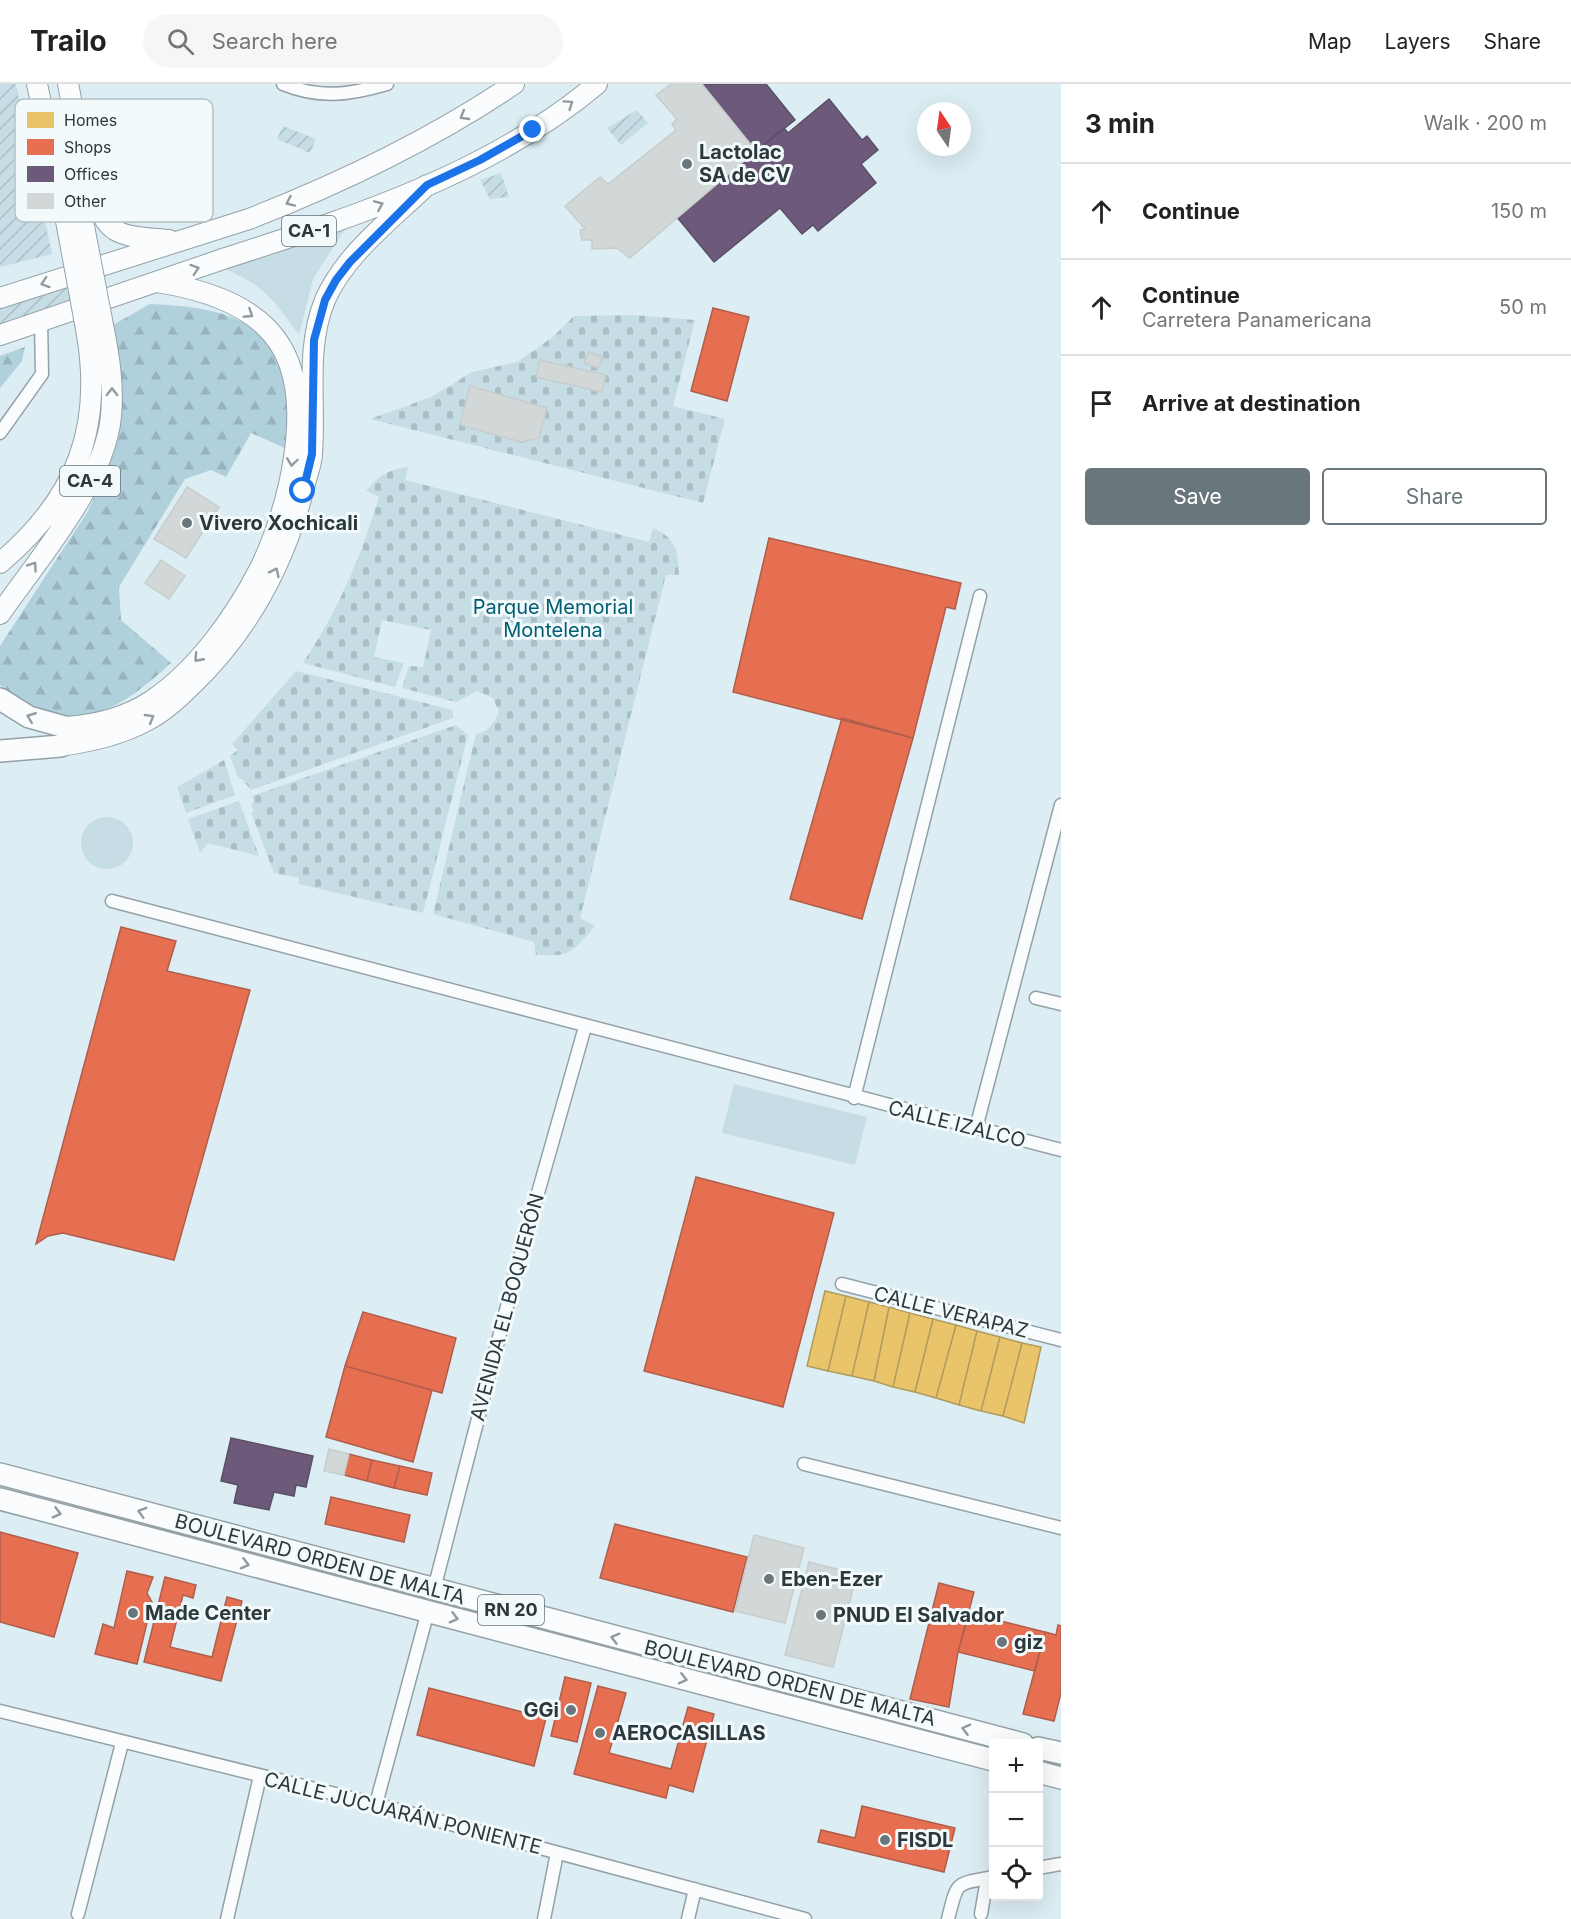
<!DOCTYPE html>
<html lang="en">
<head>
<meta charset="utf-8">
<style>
  :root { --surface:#fff; --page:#f6f6f6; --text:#222; --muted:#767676; --line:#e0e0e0; --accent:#69777c }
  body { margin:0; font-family:Inter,sans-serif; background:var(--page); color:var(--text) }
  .controls { position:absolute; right:18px; bottom:18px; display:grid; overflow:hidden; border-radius:6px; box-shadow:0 6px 24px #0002 }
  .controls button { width:54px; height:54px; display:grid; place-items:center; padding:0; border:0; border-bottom:2px solid var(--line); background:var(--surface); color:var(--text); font:30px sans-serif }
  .compass { position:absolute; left:917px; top:18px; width:54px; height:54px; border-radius:50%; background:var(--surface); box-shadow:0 6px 24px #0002; rotate:347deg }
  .stop { position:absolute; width:18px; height:18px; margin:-14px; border:4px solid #1a73e8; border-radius:50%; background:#fff }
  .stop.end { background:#1a73e8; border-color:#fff; box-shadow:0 2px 6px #0008 }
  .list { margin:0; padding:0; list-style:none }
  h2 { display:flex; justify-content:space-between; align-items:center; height:78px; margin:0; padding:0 24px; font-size:26px }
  h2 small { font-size:20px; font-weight:400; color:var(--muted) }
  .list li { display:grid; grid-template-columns:39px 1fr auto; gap:18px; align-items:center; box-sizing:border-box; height:96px; padding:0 24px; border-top:2px solid var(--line) }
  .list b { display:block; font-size:22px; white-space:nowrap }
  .list p { margin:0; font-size:20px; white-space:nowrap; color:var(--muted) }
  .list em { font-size:20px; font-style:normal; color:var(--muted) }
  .actions { display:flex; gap:12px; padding:18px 24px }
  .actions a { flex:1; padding:14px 0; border:2px solid var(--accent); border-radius:6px; text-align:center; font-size:21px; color:var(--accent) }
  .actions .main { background:var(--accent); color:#fff }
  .icon { flex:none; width:33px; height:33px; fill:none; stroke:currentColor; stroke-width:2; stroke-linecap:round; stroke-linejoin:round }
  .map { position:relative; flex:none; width:1061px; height:1835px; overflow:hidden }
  header { display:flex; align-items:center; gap:36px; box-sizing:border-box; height:84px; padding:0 30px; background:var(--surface); border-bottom:2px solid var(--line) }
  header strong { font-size:28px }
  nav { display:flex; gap:33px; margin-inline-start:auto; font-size:21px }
  .search { width:420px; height:54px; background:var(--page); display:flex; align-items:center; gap:15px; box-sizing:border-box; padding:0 21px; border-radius:33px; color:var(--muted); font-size:22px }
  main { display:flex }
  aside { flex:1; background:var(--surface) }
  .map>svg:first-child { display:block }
</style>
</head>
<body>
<header>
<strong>Trailo</strong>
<div class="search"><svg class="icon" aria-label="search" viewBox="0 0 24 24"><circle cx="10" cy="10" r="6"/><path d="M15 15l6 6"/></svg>Search here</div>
<nav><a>Map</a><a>Layers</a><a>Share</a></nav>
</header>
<main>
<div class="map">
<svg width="1061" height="1835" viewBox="0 0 1061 1835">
  <defs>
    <pattern id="forest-firs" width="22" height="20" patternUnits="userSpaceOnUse" patternTransform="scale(1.5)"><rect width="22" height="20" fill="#b0d0dc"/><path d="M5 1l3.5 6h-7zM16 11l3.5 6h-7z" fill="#98b3be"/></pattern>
    <pattern id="cemetery-stones" width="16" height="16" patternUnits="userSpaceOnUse" patternTransform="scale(1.5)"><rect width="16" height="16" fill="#c6dde6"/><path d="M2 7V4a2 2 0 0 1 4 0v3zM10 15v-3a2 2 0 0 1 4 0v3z" fill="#aabec6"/></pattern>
    <pattern id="garden-furrows" width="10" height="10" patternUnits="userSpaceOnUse" patternTransform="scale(1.5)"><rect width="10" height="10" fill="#c6dde6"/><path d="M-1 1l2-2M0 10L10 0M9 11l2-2" fill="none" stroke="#aabec6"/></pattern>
  </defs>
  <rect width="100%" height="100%" fill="#dcedf4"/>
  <path fill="#c6dde6" d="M347,142L313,195L299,251C274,216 265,202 225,185Z
    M81 759a26 26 0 1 1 52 0a26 26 0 1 1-52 0Z
    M734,1000L867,1033L855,1081L722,1049Z"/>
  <path fill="url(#forest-firs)" d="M150,220C209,223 270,229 284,297C286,306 289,315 289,324C290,338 288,352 287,365L251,349L226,393L211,386L185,395L119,503L121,536L171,579C111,634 71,654 0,601V562L88,427L109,380L121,337V303L113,241Z
    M25,263L22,277L0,304V272Z"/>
  <path fill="url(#cemetery-stones)" d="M634,231L695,236L673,322L725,335L703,419L370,335L431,313L472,288L517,278L553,253L574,232Z
    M408,383L405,396L649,458L653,444C676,454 678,467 679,491H666L580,834L595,842C572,868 572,873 536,871L534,858L433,830L476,650C489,648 493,640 499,628L493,614L477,607L456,618L402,604L409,582L423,583L431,546L382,536L374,573L404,579L395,603L303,579C340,523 359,477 379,413L366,407C378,392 389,385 408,383Z
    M296,587L453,626V634L251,706L242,695H239L230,672L238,666L232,660Z
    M456,641L468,651L423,829L299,800V794L274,789L251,728L254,727L251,720L254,718L252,712Z
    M224,676L235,711L186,729L177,703Z
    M239,717L259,772L208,759L200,769L188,735Z"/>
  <path fill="url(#garden-furrows)" d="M0,0H16L52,170L0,183Z
    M637,26L648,39L621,61L607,44Z
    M283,42L316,55L310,69L277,55Z
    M501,89L509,113L490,115L480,96Z
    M71,201L74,217L0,240V223Z"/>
  <path fill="#e9c46a" stroke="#b09a5c" stroke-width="1.5" d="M825,1207L846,1212L828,1287L807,1282Z
    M846,1212L869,1218L852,1292L828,1287Z
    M869,1218L889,1223L874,1297L852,1292Z
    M889,1223L910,1229L893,1303L874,1297Z
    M910,1229L933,1235L915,1308L893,1303Z
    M933,1235L956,1241L936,1314L915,1308Z
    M956,1241L977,1247L959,1321L936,1314Z
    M977,1247L1000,1253L981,1327L959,1321Z
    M1000,1253L1022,1259L1003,1332L981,1327Z
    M1022,1259L1041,1263L1024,1339L1003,1332Z"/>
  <path fill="#e76f51" stroke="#af5e4b" stroke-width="1.5" d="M713,224L749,233L727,317L691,307Z
    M769,454L961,499L955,525L946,523L913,654L733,608Z
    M842,634L913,654L862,835L790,815Z
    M121,843L176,857L167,887L250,906L174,1176L63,1149L48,1152L36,1160Z
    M696,1093L834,1129L783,1323L644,1287Z
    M363,1228L456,1254L442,1309L345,1282Z
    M345,1282L432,1306L413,1378L326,1353Z
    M349,1370L372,1376L367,1397L344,1391Z
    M372,1376L400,1382L394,1404L367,1397Z
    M400,1382L432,1389L427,1411L394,1404Z
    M331,1413L410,1431L404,1458L325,1440Z
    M615,1440L747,1473L733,1528L600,1494Z
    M0,1448L78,1469L54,1553L0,1538Z
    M127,1487L153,1493L147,1509L152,1518L137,1580L95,1570L103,1540L114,1544Z
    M165,1493L196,1501L193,1514L183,1511L170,1563L212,1573L227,1513L242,1517L221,1597L144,1578Z
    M939,1499L974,1508L958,1568L949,1623L910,1615Z
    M969,1529L1045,1548L1035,1587L958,1568Z
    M1058,1541L1061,1542V1609L1054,1637L1023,1630L1045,1548L1056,1551Z
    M565,1593L591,1599L577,1658L551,1652Z
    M598,1602L626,1609L609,1669L671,1685L688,1623L714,1630L693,1708L669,1701L666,1714L574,1690Z
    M429,1604L546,1634L534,1682L417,1651Z
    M862,1722L955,1744L944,1788L818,1758L821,1746L855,1754Z"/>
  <path fill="#6d597a" stroke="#594f67" stroke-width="1.5" d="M702,0H766L795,36L756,67Z
    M829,15L862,56L867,52L878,66L861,80L876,99L818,147L813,141L802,150L780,124L714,178L677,133L784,44L788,49Z
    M231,1354L313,1372L306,1403L296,1401L294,1412L274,1408L269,1426L234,1419L238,1401L221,1397Z"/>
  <path fill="#d2d8d7" stroke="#c7cdcb" stroke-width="1.5" d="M671,0H702L756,67L630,174L617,164L592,165V156H582L580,146L585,145L565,122L600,93L608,100L676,46L672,40L677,35L656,11Z
    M589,268L603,273L598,284L584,279Z
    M540,276L606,291L602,308L536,293Z
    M470,302L547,324L539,354L521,358L460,341Z
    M187,403L219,423L186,474L154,455Z
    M161,476L185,492L169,515L145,499Z
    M329,1365L349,1370L344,1391L324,1387Z
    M754,1451L804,1464L785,1539L735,1527Z
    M809,1478L857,1490L833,1583L785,1571Z"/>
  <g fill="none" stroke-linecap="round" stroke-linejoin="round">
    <g stroke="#94a1a6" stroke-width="15">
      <path id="minor" d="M283,0C320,15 349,11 387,0
        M0,349L42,290L41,237
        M112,817L1061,1066
        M1036,914L1061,920
        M854,1014L980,512
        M976,1044L1061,721
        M842,1200L1061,1256
        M804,1380L1061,1444
        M434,1505L519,1176L585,943
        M0,1627L376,1720L805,1835
        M376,1720L428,1527
        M1038,1784L1061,1780
        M78,1830L122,1659
        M981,1830L987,1795
        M227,1835L260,1692
        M544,1835L557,1769
        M688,1835L695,1805
        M948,1835C958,1795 955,1801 993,1793"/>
    </g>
    <g stroke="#94a1a6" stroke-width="22">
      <path id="primary" d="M37,0L67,142
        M68,0C75,32 88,131 115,146C130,155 152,154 169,156
        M71,77L83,137
        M0,214L249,135C341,99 431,56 514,0
        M0,251C73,226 146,201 220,176C350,134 490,90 597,0
        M0,479C77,414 104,343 86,245
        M0,530C38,475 105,399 111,332C114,301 109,271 103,241
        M65,643C96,641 125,634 151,617C197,586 235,533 260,484C288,427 315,322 282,264C258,221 202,205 157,198
        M61,662C92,657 121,651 148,636C164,628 178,615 191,602C248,548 284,480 304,404C306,393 312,380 312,369C316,317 305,265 325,216C345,170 392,135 427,101"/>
    </g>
    <g stroke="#94a1a6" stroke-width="24">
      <path id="trunk" d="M0,615L29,633L65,643
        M0,667L61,662
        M0,1390L1023,1660
        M0,1415L993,1676
        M1038,1664L1061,1669
        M1038,1688L1061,1694"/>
    </g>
    <use href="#minor" stroke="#fafcfd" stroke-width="12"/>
    <use href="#primary" stroke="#fafcfd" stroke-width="20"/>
    <use href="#trunk" stroke="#fafcfd" stroke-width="21"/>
    <g stroke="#94a1a6" stroke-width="22" stroke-linecap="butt">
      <path id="primary-bridge" d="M83,137L103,241
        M67,142L86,245"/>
    </g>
    <use href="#primary-bridge" stroke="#fafcfd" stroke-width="20"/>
  </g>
  <defs><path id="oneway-chevron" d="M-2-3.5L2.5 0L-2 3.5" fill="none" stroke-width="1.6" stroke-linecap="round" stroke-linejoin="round" transform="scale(1.5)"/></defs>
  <g stroke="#929a9c">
    <use href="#oneway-chevron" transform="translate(569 20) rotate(-35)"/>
    <use href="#oneway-chevron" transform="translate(464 32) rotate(149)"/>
    <use href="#oneway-chevron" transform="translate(290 118) rotate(156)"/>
    <use href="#oneway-chevron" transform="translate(379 121) rotate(-23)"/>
    <use href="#oneway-chevron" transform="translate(195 185) rotate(-18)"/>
    <use href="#oneway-chevron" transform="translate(45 199) rotate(162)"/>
    <use href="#oneway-chevron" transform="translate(249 230) rotate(33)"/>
    <use href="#oneway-chevron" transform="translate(112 308) rotate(-90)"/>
    <use href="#oneway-chevron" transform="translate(292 378) rotate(98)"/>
    <use href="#oneway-chevron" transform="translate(33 482) rotate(-55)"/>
    <use href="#oneway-chevron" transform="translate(275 488) rotate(-64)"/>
    <use href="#oneway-chevron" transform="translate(198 574) rotate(132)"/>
    <use href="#oneway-chevron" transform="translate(31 633) rotate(-158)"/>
    <use href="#oneway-chevron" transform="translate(150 634) rotate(-30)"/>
    <use href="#oneway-chevron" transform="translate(142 1428) rotate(-164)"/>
    <use href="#oneway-chevron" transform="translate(57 1429) rotate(15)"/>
    <use href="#oneway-chevron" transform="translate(245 1480) rotate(14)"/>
    <use href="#oneway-chevron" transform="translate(454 1534) rotate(15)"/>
    <use href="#oneway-chevron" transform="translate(615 1554) rotate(-165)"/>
    <use href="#oneway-chevron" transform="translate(683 1595) rotate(14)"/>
    <use href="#oneway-chevron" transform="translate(966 1645) rotate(-166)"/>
  </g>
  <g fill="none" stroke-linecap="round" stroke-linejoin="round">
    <path stroke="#1a73e8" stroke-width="8" d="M303,407L312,370L314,256L325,216L336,196L350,178L427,101L480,76L533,46"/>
  </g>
  <g fill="#69777c" stroke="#f3fafc" stroke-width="2">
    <circle cx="687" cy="80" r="6"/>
    <circle cx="187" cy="439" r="6"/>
    <circle cx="769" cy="1495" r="6"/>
    <circle cx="133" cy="1529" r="6"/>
    <circle cx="821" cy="1531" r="6"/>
    <circle cx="1002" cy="1558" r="6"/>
    <circle cx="571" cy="1626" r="6"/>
    <circle cx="600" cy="1649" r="6"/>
    <circle cx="885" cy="1756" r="6"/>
  </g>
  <g text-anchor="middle" stroke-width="6" stroke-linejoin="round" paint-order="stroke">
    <g fill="#f3fafc" stroke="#677276" stroke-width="1.5">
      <rect x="282" y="132" width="54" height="30" rx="4.5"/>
      <rect x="60" y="382" width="60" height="30" rx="4.5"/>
      <rect x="478" y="1511" width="66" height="30" rx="4.5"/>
    </g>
    <g font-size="18" font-weight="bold" fill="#2b383c">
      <text x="309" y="153">CA-1</text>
      <text x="90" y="403">CA-4</text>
      <text x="511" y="1532">RN 20</text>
    </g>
    <g font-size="20" font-weight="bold" fill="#2b383c" stroke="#f3fafc" text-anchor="start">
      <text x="699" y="75">Lactolac<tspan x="699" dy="23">SA de CV</tspan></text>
      <text x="199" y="446">Vivero Xochicali</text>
      <text x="781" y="1502">Eben-Ezer</text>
      <text x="145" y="1536">Made Center</text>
      <text x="833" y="1538">PNUD El Salvador</text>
      <text x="1014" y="1565">giz</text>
      <text x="559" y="1633" text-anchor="end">GGi</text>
      <text x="612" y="1656">AEROCASILLAS</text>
      <text x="897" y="1763">FISDL</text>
    </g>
    <g font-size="20" fill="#005d74" stroke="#f3fafc">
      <text x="553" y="530">Parque Memorial<tspan x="553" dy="23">Montelena</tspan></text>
    </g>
    <g font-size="20" fill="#2b383c" stroke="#f3fafc">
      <text transform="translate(957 1040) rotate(14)" y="7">CALLE IZALCO</text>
      <text transform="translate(507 1223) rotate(-75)" y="7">AVENIDA EL BOQUERÓN</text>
      <text transform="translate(951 1228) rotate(14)" y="7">CALLE VERAPAZ</text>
      <text transform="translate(320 1475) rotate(15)" y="7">BOULEVARD ORDEN DE MALTA</text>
      <text transform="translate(790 1599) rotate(14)" y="7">BOULEVARD ORDEN DE MALTA</text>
      <text transform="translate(403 1729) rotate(14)" y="7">CALLE JUCUARÁN PONIENTE</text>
    </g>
  </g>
  <rect x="15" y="15" width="198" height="123" rx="9" fill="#f3fafc" stroke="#b7c0c2" stroke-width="1.5"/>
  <rect x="27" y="28" width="27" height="16" fill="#e9c46a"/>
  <rect x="27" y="55" width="27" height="16" fill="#e76f51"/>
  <rect x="27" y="82" width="27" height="16" fill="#6d597a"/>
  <rect x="27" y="109" width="27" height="16" fill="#d2d8d7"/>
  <g font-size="16" fill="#2b383c">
    <text x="64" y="42">Homes</text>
    <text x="64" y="69">Shops</text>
    <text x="64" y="96">Offices</text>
    <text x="64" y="123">Other</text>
  </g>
</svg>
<div class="controls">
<button>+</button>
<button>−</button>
<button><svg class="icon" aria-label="locate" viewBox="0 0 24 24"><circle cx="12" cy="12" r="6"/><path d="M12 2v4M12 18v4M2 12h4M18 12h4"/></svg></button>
</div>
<svg class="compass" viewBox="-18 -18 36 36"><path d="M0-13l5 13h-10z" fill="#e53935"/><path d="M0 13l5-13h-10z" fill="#767676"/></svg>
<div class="stop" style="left:303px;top:407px"></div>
<div class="stop end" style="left:533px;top:46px"></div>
</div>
<aside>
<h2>3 min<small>Walk · 200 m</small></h2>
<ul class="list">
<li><svg class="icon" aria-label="ahead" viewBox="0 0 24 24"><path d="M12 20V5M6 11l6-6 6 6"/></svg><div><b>Continue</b></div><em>150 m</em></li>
<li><svg class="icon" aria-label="ahead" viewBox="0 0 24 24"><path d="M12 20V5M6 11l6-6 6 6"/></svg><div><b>Continue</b><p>Carretera Panamericana</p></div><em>50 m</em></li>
<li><svg class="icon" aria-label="arrive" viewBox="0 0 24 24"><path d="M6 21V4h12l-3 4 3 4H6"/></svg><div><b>Arrive at destination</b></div></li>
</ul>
<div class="actions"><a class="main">Save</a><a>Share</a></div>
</aside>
</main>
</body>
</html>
